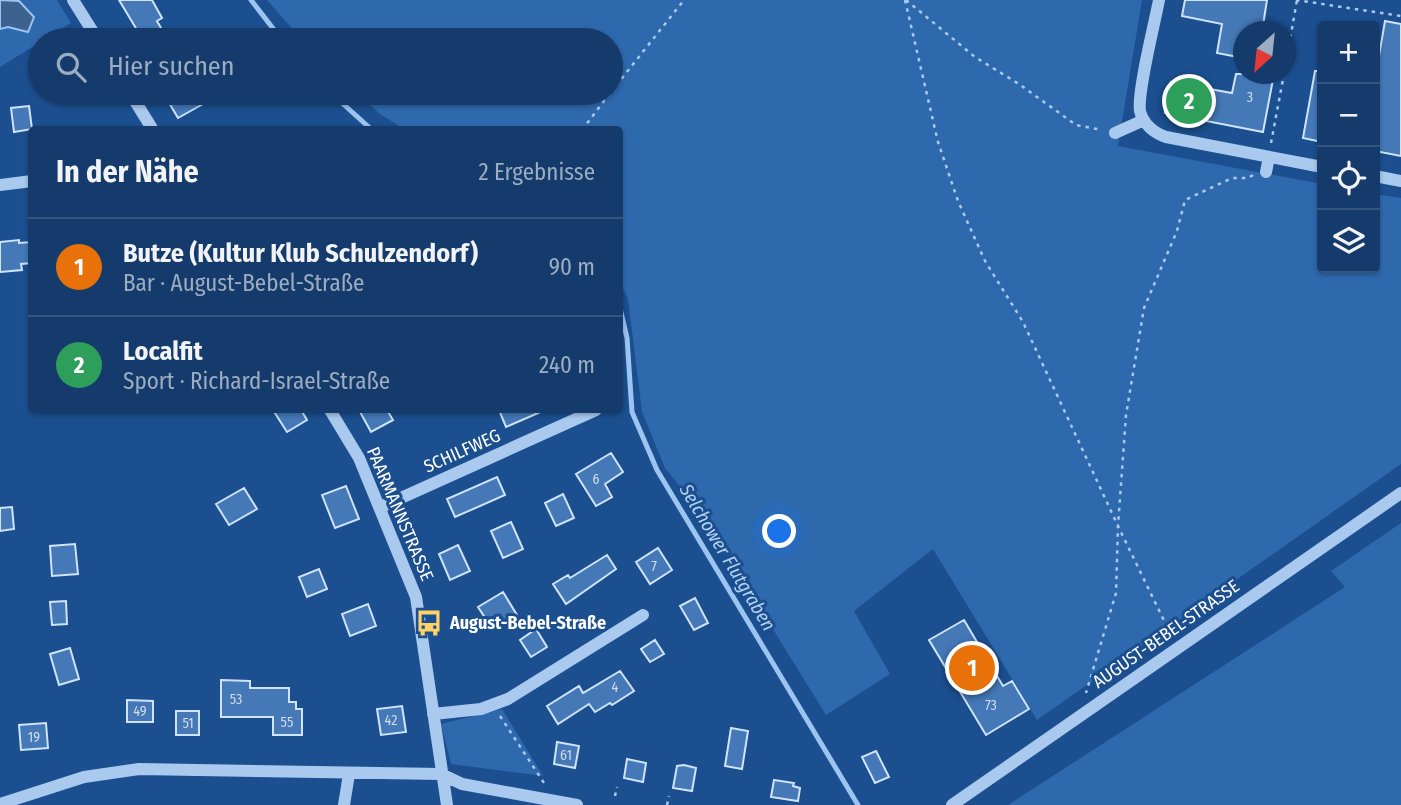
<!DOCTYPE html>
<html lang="de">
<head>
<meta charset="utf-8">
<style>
  :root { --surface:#143b6b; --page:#214673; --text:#f1f3f6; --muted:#9dadc1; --line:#33557e; --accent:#d6ab8b }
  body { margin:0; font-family:"Fira Sans Condensed",sans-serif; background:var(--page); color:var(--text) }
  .controls { position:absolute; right:21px; top:21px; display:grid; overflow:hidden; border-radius:7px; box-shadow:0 2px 5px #0004 }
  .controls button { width:63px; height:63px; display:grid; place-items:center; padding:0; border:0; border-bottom:2px solid var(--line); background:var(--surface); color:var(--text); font:35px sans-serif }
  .compass { position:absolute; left:1233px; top:21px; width:63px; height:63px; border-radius:50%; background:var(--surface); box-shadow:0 2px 5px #0004; rotate:207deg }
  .you { position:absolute; left:780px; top:532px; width:24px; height:24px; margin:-18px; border:5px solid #fff; border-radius:50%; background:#1a73e8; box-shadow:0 0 0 10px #1a73e833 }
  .badge { display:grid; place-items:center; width:46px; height:46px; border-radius:50%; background:var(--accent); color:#fff; font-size:23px; font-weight:700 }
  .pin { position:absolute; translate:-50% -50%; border:4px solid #fff; box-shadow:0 2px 7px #0006 }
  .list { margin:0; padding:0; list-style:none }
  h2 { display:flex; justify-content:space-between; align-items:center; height:91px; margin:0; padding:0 28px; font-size:30px }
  h2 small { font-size:23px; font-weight:400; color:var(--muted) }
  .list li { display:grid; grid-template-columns:46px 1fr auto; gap:21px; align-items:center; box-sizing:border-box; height:98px; padding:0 28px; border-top:2px solid var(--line) }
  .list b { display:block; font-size:26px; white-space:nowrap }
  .list p { margin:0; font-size:23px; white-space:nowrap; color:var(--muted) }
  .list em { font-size:23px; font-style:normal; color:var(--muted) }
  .icon { flex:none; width:38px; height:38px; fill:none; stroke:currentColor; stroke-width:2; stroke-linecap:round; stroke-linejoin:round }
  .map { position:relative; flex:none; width:1401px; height:805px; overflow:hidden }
  .search { position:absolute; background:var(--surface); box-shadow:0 2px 5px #0004; left:28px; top:28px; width:595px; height:77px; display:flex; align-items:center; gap:18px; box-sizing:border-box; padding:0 24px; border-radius:38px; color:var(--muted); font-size:26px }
  .panel { position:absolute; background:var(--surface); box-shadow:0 2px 5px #0004; left:28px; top:126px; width:595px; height:287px; border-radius:7px }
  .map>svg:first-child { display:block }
</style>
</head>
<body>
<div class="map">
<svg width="1401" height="805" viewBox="0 0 1401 805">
  <rect width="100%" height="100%" fill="#1b4f8f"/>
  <path fill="#2e69ad" d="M0,0H57L71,23L0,67Z
    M267,0H1142L1118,146L1322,184V268H1375V194L1401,198V464L1037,720L933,549L854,611L890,674L826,715L701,513L665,468L642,412L628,299L620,283V130L404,129L380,114L357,93H611V40H302Z
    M1401,523V805H1008L1345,587L1331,571Z
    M502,709L543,776L451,764L441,724Z"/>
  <path fill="#3c6290" stroke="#9cc4f0" stroke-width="2" d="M0,0L19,1L34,17L28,32L8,27L0,29Z"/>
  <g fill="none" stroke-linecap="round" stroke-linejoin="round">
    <path stroke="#9cc4f0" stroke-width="5" d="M251,0L282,40
      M331,93L372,130
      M620,308L627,338L632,412L657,470L858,805"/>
  </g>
  <path fill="#4478b7" stroke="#cfe3fa" stroke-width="2" d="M119,0H152L162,18L157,21L168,40H143Z
    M1185,0H1267L1262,32H1243V58L1217,53L1222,24L1182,16Z
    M1385,21L1401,24V156L1375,151V56H1379Z
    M1315,71H1322V142L1303,138Z
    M1236,74H1274L1263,132L1165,113L1171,82L1232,93Z
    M182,93H196L203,104L178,118L168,101Z
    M29,106L32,129L14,132L11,108Z
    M19,240V243L32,242V263L21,264L22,270L0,272V242Z
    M273,410H301L307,420L287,432Z
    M359,410H387L393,420L371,432Z
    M499,410H545L506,427Z
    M611,453L623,472L605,484L612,497L596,506L576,474Z
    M497,477L505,495L455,517L447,499Z
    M346,486L359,519L335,528L322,495Z
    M244,488L257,509L229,525L216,504Z
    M563,494L574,518L556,526L545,503Z
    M12,507L14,529L0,531V508Z
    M511,522L523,549L503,558L491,531Z
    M75,544L78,574L52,576L50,546Z
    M458,545L470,571L450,580L439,554Z
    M658,548L672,570L650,584L636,562Z
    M607,555L616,569L566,604L553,584L568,575L570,578Z
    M319,569L327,589L307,597L299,577Z
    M503,592L517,615L493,630L478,607Z
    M695,598L708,623L694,630L680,606Z
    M66,601L67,624L52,625L50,602Z
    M368,604L376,626L350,636L342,614Z
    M964,620L1003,686L1012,681L1029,709L986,735L929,640Z
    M536,629L547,647L531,657L520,640Z
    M655,640L664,654L650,662L641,649Z
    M70,648L79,679L59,685L50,654Z
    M620,671L634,691L612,705L610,703L595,712L589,704L558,724L547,706L579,686L583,693Z
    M221,680L250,681V688H289V702H296V709H302V735H273V717H221Z
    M127,700L153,701V722H127Z
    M402,706L406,732L381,735L377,709Z
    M176,711H199V735H176Z
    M46,723L48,748L21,750L19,725Z
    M731,728L748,731L742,769L725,766Z
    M557,742L579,746L575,768L554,764Z
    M876,751L889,777L875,783L862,757Z
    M627,759L646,763L643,782L624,778Z
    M684,765L696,768L692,791L673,788L677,766Z
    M774,780L794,783L793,786L800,788L798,801L771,797Z"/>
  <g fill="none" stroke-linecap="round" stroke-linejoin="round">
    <path stroke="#a9c9ee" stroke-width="2.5" stroke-dasharray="3.5 5" stroke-linecap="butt" d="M905,0L938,142L958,201L985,261L1023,322L1118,526L1116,593L1086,693
      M906,0L975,57L1019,84L1076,125L1102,130
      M1296,0L1401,16
      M1286,63L1297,0
      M611,92L684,0
      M582,130L610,93
      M1271,143L1284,74
      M1171,635L1118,526L1126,415L1144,308L1177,231L1185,200L1232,178H1248L1253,175
      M500,716L544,783
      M615,796L617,787
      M667,805L669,796"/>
    <path stroke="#a9c9ee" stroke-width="12" d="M73,0L98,40
      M1159,0C1155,22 1137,92 1140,111C1143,124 1154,133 1166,137L1322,167
      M130,93L153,130
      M1115,133L1144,120
      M1266,172L1269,157
      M1375,176L1401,181
      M0,185L32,181
      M330,410L359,458L416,597L447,805
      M381,507L596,410
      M433,714L481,709L508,699L643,615
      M0,804L84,777L139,769L441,774L462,784L577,805
      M344,805L349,774
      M952,805L1401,493"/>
  </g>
  <defs>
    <g id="bus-bare" transform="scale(2.1)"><path d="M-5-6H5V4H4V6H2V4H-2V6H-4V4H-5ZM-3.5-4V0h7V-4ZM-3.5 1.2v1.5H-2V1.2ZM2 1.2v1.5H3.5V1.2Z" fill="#ffd166" stroke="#1b4f8f" stroke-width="2.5" paint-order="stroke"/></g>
  </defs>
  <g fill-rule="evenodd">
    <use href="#bus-bare" x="429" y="623"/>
  </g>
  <g text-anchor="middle" stroke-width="6" stroke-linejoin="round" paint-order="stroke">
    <g font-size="14" fill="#d0dded">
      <text x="1250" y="102">3</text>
      <text x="596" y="484">6</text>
      <text x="654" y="571">7</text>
      <text x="615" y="692">4</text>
      <text x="236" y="704">53</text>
      <text x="991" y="710">73</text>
      <text x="140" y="716">49</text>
      <text x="391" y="725">42</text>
      <text x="287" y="727">55</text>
      <text x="188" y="728">51</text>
      <text x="34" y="742">19</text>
      <text x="566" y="760">61</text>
    </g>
    <g font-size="18" fill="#fff" stroke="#1b4f8f">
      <text transform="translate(462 451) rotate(-24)" y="6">SCHILFWEG</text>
      <text transform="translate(400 514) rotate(67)" y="6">PAARMANNSTRASSE</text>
      <text transform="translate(1166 634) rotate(-35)" y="6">AUGUST-BEBEL-STRASSE</text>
    </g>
    <g font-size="18" font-weight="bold" fill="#fff" stroke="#1b4f8f" text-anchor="start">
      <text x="450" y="629">August-Bebel-Straße</text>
    </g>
    <g font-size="19" font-style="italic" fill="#b5d3f5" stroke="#1b4f8f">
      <text transform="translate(728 557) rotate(59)" y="7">Selchower Flutgraben</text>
    </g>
  </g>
</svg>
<div class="controls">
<button>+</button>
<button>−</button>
<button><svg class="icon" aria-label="locate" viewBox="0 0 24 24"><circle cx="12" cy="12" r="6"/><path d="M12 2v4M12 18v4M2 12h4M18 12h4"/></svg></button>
<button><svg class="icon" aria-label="layers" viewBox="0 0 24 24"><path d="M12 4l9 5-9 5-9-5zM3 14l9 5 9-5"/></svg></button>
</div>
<svg class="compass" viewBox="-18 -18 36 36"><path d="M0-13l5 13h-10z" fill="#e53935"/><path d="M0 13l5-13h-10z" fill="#9dadc1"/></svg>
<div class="you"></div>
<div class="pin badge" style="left:972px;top:668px;background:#e8710a">1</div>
<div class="pin badge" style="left:1189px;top:101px;background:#2e9e5b">2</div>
<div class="search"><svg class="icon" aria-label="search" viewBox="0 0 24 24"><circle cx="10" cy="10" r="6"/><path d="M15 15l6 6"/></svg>Hier suchen</div>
<section class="panel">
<h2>In der Nähe<small>2 Ergebnisse</small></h2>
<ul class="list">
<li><span class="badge" style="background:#e8710a">1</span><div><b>Butze (Kultur Klub Schulzendorf)</b><p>Bar · August-Bebel-Straße</p></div><em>90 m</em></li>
<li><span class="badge" style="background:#2e9e5b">2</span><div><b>Localfit</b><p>Sport · Richard-Israel-Straße</p></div><em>240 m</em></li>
</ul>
</section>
</div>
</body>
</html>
